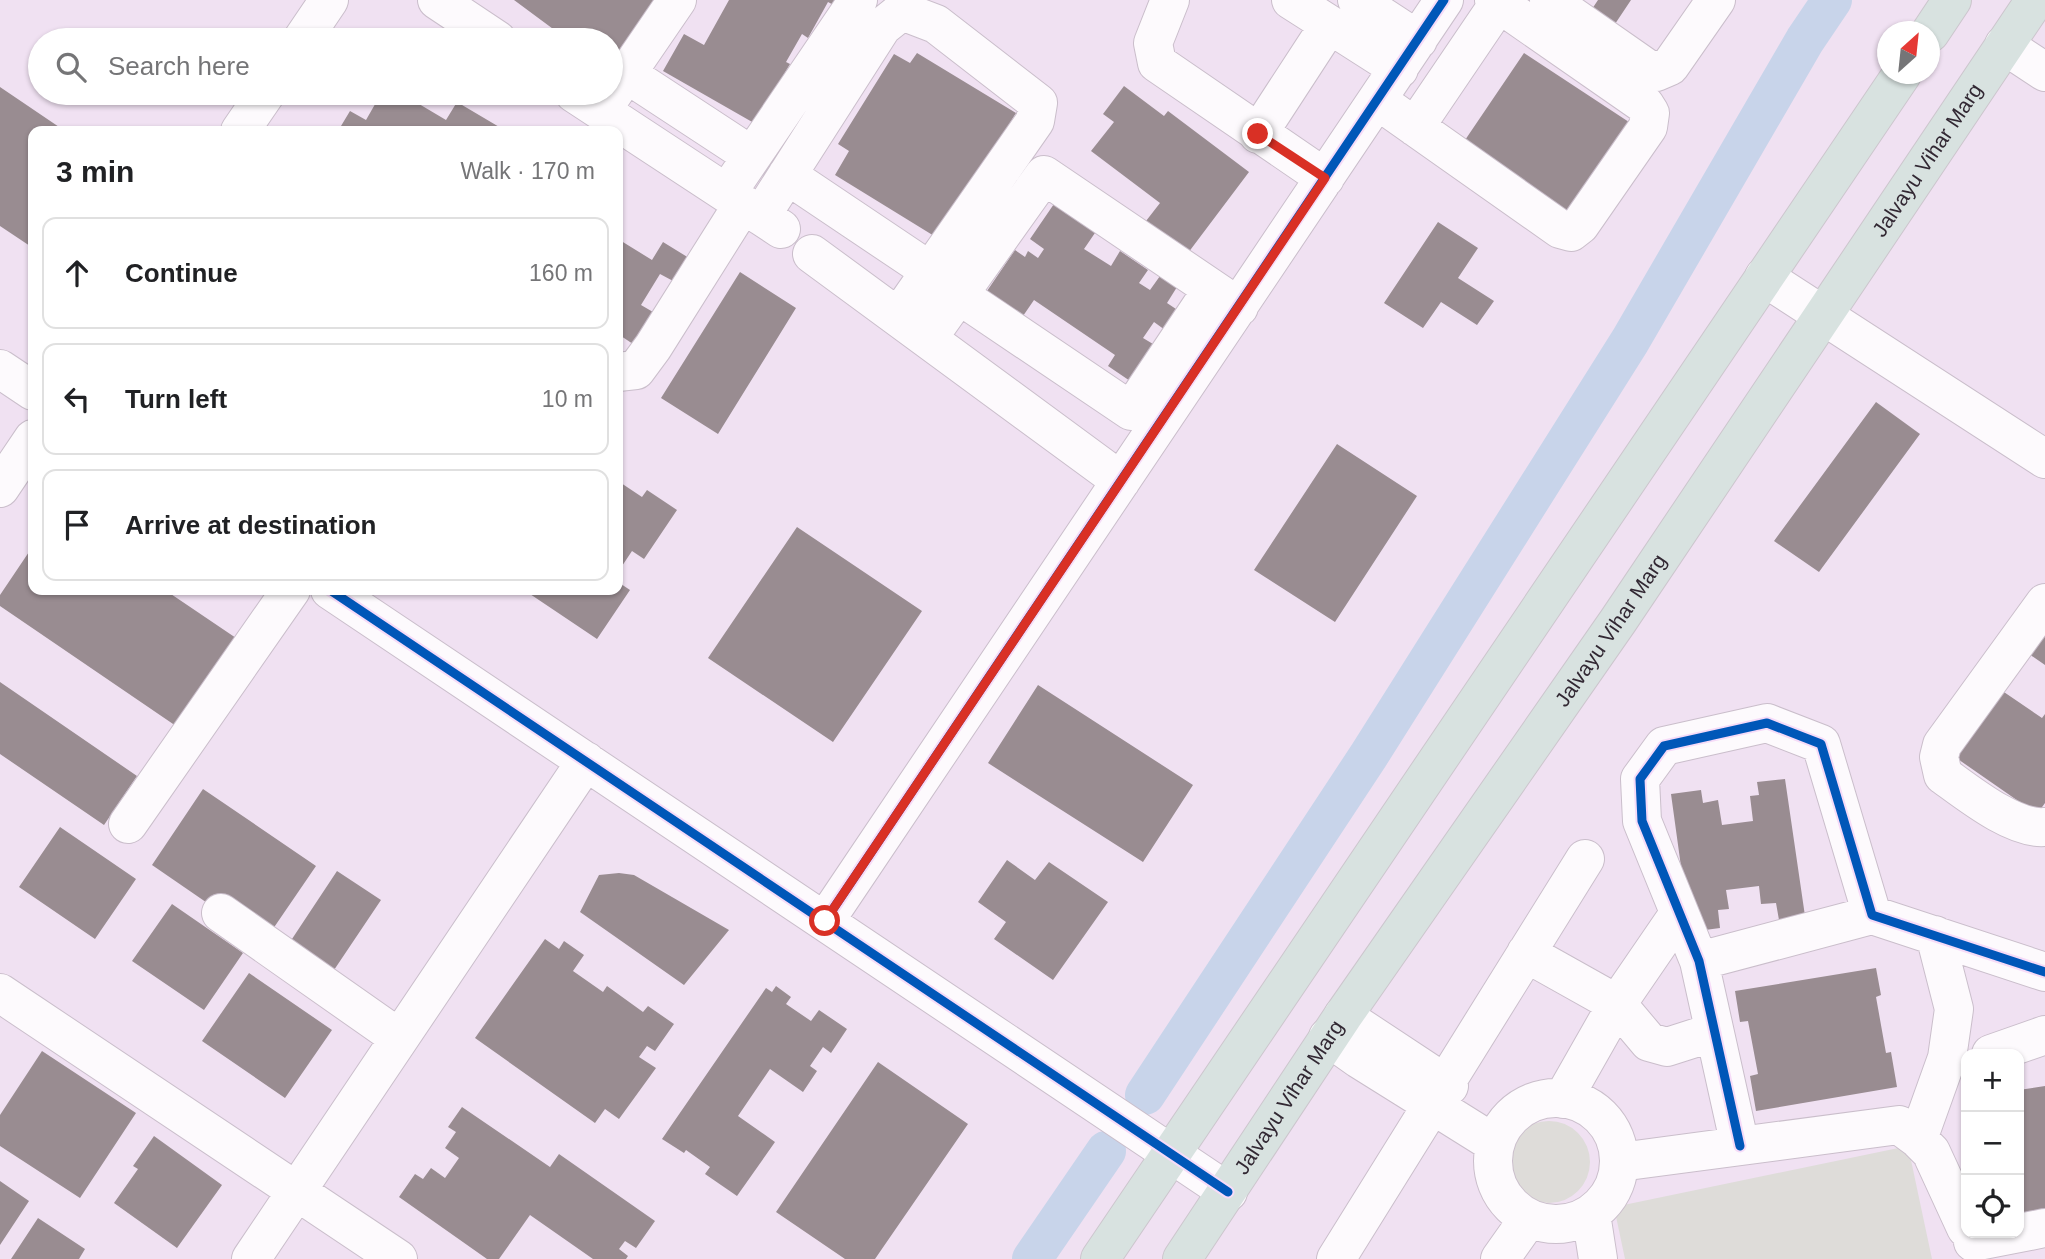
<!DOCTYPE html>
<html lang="en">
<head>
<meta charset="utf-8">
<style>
  :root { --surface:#fff; --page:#f2f2f2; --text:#202124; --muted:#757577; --line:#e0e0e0 }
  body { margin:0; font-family:Arial,sans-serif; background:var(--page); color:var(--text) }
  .controls { position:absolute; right:21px; bottom:21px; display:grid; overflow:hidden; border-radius:14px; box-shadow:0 2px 5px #0004 }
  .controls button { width:63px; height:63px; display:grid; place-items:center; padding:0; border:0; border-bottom:2px solid var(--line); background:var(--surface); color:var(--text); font:35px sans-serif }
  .compass { position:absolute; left:1877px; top:21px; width:63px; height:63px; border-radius:50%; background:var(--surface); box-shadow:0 2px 5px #0004; rotate:27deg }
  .stop { position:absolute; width:21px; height:21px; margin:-16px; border:5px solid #d93025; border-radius:50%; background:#fff }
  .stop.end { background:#d93025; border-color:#fff; box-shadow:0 2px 7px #0008 }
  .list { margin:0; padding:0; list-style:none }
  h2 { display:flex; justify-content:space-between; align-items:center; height:91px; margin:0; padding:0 28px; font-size:30px }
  h2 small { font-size:23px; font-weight:400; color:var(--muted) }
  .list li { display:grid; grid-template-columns:46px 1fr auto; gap:21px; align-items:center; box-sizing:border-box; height:112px; margin:0 14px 14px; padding:0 14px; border:2px solid var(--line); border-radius:14px }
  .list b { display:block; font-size:26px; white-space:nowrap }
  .list em { font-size:23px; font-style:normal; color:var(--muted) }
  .icon { flex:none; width:38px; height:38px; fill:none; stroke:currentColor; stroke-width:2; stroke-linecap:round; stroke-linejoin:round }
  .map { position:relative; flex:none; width:2045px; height:1259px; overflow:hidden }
  .search { position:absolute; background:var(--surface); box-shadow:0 2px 5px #0004; left:28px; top:28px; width:595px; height:77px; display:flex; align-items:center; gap:18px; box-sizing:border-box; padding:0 24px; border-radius:38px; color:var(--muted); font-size:26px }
  .panel { position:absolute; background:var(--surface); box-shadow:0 2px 5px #0004; left:28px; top:126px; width:595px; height:469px; border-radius:14px }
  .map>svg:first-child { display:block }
</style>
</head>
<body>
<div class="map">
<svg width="2045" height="1259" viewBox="0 0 2045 1259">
  <rect width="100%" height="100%" fill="#f0e1f2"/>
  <path fill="#dedcd9" d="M1508 1162a41 41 0 1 1 82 0a41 41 0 1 1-82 0Z
    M1908,1146L1932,1259H1625L1614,1207Z"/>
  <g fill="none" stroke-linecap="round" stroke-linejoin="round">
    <path stroke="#c8d4ea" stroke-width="12" d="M1106,1151L1145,1095"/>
    <path stroke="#c8d4ea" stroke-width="40" d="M1145,1095L1369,755L1630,341L1805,40L1832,0
      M1032,1259L1106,1151"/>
  </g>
  <path fill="#998c91" d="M514,0H656L611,61V40H568Z
    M729,0H847L841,9L828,2L808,38L802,34L786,62L790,64L772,95L766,130L663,71L684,34L704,45Z
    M1598,0H1631L1613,27L1590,12Z
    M917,53L1016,113L939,239L835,175L849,151L838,144L894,54L910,63Z
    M1524,53L1635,126L1573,220L1461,146Z
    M1124,86L1164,116L1168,111L1249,172L1188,253L1146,221L1160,203L1091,151L1114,122L1103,114Z
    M0,87L65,131H33V248L0,226Z
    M368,93H419L414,101L446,120L457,102L506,131H338L350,111L366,120L378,99Z
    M1056,201L1097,230L1084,249L1111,266L1120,251L1148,270L1139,283L1150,290L1160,276L1177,287L1167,303L1185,315L1172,335L1154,322L1143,338L1153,344L1145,355L1153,360L1136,385L1108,366L1115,355L1034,300L1023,316L987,291L1015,250L1025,257L1028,251L1038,258L1044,249L1030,239Z
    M1438,222L1478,248L1458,278L1494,301L1477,325L1441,302L1423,328L1384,303Z
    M618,239L652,260L663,242L689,258L675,282L660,274L641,305L653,312L633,344L618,334V309L622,302L618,300Z
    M740,272L796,308L718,434L661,398Z
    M1876,402L1920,434L1819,572L1774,541Z
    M1337,444L1417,496L1335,622L1254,570Z
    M618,481L642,497L647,490L677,510L644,559L632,551L618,572Z
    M797,527L922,611L833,742L708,658Z
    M33,546V590H165L236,638L176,726L0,606V595Z
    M618,582L630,590L597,639L524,590H618Z
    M2045,631V665L2029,654Z
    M0,682L137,776L104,825L0,754Z
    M1038,685L1193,785L1143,862L988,763Z
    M1998,688L2042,718L2045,714V803L2037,814L1952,755Z
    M1785,779L1805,916L1779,920L1776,903L1761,904L1759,886L1726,890L1729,909L1718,910L1720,928L1690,932L1671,794L1701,790L1703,803L1718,800L1722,825L1753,821L1750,796L1759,795L1757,782Z
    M203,789L316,866L264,942L152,865Z
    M60,827L136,879L95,939L19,887Z
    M1007,860L1035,880L1049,862L1108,902L1053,980L994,939L1006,922L978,902Z
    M337,871L381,900L332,973L288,945Z
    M619,873L634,875L729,930L684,985L580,912L599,875Z
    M172,904L243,953L204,1010L132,961Z
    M545,939L559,949L564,941L584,955L573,971L603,992L607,986L643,1012L648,1006L674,1024L655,1051L647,1046L639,1057L656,1068L619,1119L605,1109L595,1123L475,1038Z
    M1876,968L1881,995L1876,997L1886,1053L1891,1052L1897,1087L1756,1111L1750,1076L1758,1074L1748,1021L1740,1022L1735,991Z
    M249,973L332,1030L285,1098L202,1041Z
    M776,986L791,997L786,1004L811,1021L819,1010L847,1029L831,1053L823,1047L810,1066L817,1071L803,1092L770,1069L738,1116L775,1142L737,1196L705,1174L710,1167L686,1150L684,1153L662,1139L766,988L772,992Z
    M42,1051L136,1113L80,1198L0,1146V1115Z
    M878,1062L968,1124L875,1259H845L776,1212Z
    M2045,1086V1209L2019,1213V1090Z
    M462,1107L550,1167L559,1154L655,1221L636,1248L625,1241L619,1249L628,1256L626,1259H593L530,1215L499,1259H487L399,1197L415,1174L423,1179L431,1168L445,1178L459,1158L445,1148L456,1132L448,1127Z
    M154,1136L222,1185L177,1248L114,1203L138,1169L133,1166Z
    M0,1181L29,1201L0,1245Z
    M38,1218L85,1249L79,1259H11Z"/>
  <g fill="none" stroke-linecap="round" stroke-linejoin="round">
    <g stroke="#cabecb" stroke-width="40">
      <path id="minor" d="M437,0L497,40
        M1170,0L1153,43L1157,63L1325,178
        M1291,0L1399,69
        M1357,0L1418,40
        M1549,0L1645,67L1656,72L1670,66L1716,0
        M302,40L329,0
        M2004,45L2045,72
        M627,74L752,156
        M574,93L781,229
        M612,95L677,0
        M1377,100L1560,229L1571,232L1580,225L1648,127L1650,113L1645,105L1494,0
        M1415,127L1499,3
        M240,131L266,93
        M1258,134L1329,25
        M787,175L930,271
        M727,193L858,0
        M761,216L882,27L902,11L936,24L1038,103L1035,121L899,316
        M812,254L1121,481
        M1764,277L2045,459
        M959,295L1131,411L1212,290
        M928,338L1044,175L1239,307
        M0,369L33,391
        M618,372L636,370L653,347L743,204
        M0,488L33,439
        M330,590L1228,1192
        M2045,603L1942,745L1939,757L1943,775C1968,793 2014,830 2045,827
        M128,824L291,590
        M221,913L399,1038
        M825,921L1444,0
        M1526,953L1617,1004L1649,1042L1667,1047L1714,1032
        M1699,961L1872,915
        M0,993L398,1259
        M1343,1016L1449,1086
        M1328,1037L1359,1059L1495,1144
        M1991,1054L2045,1035
        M1493 1161a63 63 0 1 1 126 0a63 63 0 1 1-126 0Z
        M1563,1099L1617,1004L1678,915
        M1918,1139L1947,1058L1954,1009L1935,935
        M1740,1146L1699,961L1642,821L1640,779L1664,746L1767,723L1821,744L1872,915L2045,972
        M1620,1162L1899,1125L1918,1139L1931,1152L1966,1228
        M1591,1214L1598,1259
        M1973,1242L2045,1228
        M251,1259L586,761
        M1336,1259L1585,859
        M1500,1259L1529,1218"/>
    </g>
    <g stroke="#ccc6cd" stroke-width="40">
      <g id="major">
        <path d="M1930,33L1952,0"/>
        <path d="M1100,1259L1902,74"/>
        <path id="s1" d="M1182,1259L1343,1016L1618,621L2035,0"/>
      </g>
    </g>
    <use href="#minor" stroke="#fdfafd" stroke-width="38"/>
    <use href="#major" stroke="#d8e2e0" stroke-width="38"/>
    <g stroke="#f6dbf8" stroke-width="13">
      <path id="cycleway" d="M330,590L1228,1192
        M825,921L1444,0
        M1740,1146L1699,961L1642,821L1640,779L1664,746L1767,723L1821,744L1872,915L2045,972"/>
    </g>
    <use href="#cycleway" stroke="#0057b8" stroke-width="9"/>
  </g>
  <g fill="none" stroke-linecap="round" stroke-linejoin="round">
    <path stroke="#d93025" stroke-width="9" d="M825,921L1325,178L1258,134"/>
  </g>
  <g text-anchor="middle" stroke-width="7" stroke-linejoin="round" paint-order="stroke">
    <g font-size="21" fill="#322833" stroke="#f6dbf8">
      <text dy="7" stroke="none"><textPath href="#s1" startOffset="1328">Jalvayu Vihar Marg</textPath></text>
      <text dy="7" stroke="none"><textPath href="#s1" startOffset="761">Jalvayu Vihar Marg</textPath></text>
      <text dy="7" stroke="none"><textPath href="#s1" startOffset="194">Jalvayu Vihar Marg</textPath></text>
    </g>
  </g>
</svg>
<div class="controls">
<button>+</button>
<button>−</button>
<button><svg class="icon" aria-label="locate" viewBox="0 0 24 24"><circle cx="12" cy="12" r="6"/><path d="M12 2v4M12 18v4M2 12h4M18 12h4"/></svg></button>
</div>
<svg class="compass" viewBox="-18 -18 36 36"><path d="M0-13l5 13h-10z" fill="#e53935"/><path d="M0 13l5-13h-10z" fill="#757577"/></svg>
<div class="stop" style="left:825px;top:921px"></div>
<div class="stop end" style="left:1258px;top:134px"></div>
<div class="search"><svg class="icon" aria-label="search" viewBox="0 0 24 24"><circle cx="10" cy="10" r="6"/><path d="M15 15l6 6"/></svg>Search here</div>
<section class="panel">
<h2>3 min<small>Walk · 170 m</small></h2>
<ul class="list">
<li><svg class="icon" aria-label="ahead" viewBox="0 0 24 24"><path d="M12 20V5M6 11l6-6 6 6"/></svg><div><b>Continue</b></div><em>160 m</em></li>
<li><svg class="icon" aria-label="left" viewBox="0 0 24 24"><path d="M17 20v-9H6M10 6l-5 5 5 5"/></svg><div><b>Turn left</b></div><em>10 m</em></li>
<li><svg class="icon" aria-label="arrive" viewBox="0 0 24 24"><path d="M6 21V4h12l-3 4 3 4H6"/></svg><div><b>Arrive at destination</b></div></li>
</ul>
</section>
</div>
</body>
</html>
